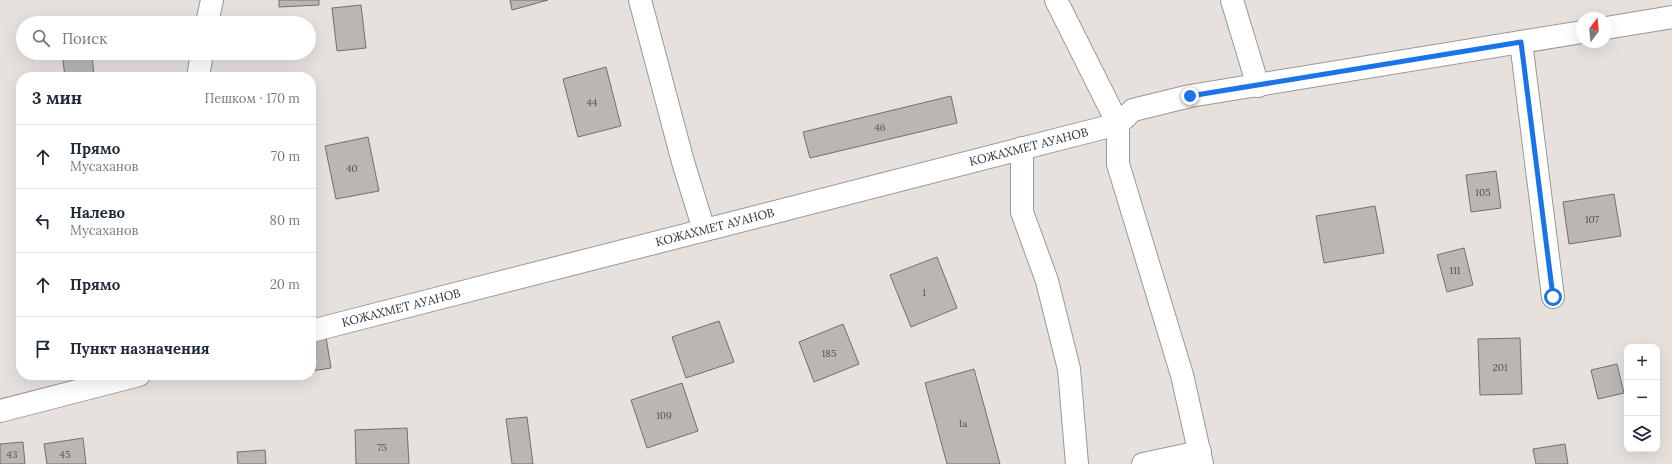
<!DOCTYPE html>
<html lang="ru">
<head>
<meta charset="utf-8">
<style>
  :root { --surface:#fff; --page:#f2f2f3; --text:#1f2937; --muted:#747a83; --line:#e0e1e3 }
  body { margin:0; font-family:Lora,serif; background:var(--page); color:var(--text) }
  .controls { position:absolute; right:12px; bottom:12px; display:grid; overflow:hidden; border-radius:8px; box-shadow:0 4px 16px #0002 }
  .controls button { width:36px; height:36px; display:grid; place-items:center; padding:0; border:0; border-bottom:1px solid var(--line); background:var(--surface); color:var(--text); font:20px sans-serif }
  .compass { position:absolute; left:1576px; top:12px; width:36px; height:36px; border-radius:50%; background:var(--surface); box-shadow:0 4px 16px #0002; rotate:16deg }
  .stop { position:absolute; width:12px; height:12px; margin:-9px; border:3px solid #1a73e8; border-radius:50%; background:#fff }
  .stop.end { background:#1a73e8; border-color:#fff; box-shadow:0 1px 4px #0008 }
  .list { margin:0; padding:0; list-style:none }
  h2 { display:flex; justify-content:space-between; align-items:center; height:52px; margin:0; padding:0 16px; font-size:17px }
  h2 small { font-size:13px; font-weight:400; color:var(--muted) }
  .list li { display:grid; grid-template-columns:26px 1fr auto; gap:12px; align-items:center; box-sizing:border-box; height:64px; padding:0 16px; border-top:1px solid var(--line) }
  .list b { display:block; font-size:15px; white-space:nowrap }
  .list p { margin:0; font-size:13px; white-space:nowrap; color:var(--muted) }
  .list em { font-size:13px; font-style:normal; color:var(--muted) }
  .icon { flex:none; width:22px; height:22px; fill:none; stroke:currentColor; stroke-width:2; stroke-linecap:round; stroke-linejoin:round }
  .map { position:relative; flex:none; width:1672px; height:464px; overflow:hidden }
  .search { position:absolute; background:var(--surface); box-shadow:0 4px 16px #0002; left:16px; top:16px; width:300px; height:44px; display:flex; align-items:center; gap:10px; box-sizing:border-box; padding:0 14px; border-radius:22px; color:var(--muted); font-size:15px }
  .panel { position:absolute; background:var(--surface); box-shadow:0 4px 16px #0002; left:16px; top:72px; width:300px; height:308px; border-radius:16px }
  .map>svg:first-child { display:block }
</style>
</head>
<body>
<div class="map">
<svg width="1672" height="464" viewBox="0 0 1672 464">
  <rect width="100%" height="100%" fill="#e7e1de"/>
  <path fill="#bbb6b3" stroke="#746f6c" d="M279,0H319V5L279,7Z
    M510,0H548L512,10Z
    M361,5L366,48L337,51L332,8Z
    M62,53H92L94,77H65Z
    M606,67L621,126L578,137L563,79Z
    M951,96L957,123L810,158L803,132Z
    M368,137L379,191L336,199L325,146Z
    M1496,171L1501,208L1471,212L1466,175Z
    M1614,194L1621,236L1569,244L1563,202Z
    M1375,206L1384,253L1324,263L1316,216Z
    M1464,248L1473,285L1447,292L1437,255Z
    M937,257L957,308L911,327L890,275Z
    M719,321L734,362L686,378L672,337Z
    M843,324L859,364L814,382L799,342Z
    M326,337L331,368L311,371V340Z
    M1520,338L1522,394L1480,395L1478,339Z
    M1617,364L1624,393L1598,399L1591,370Z
    M974,369L1000,464H947L925,383Z
    M682,383L698,431L647,448L631,400Z
    M527,417L533,464H512L506,419Z
    M407,428L409,464H356L355,430Z
    M83,438L86,464H47L44,444Z
    M23,442L25,464H0V444Z
    M1565,444L1568,464H1536L1533,449Z
    M265,450L266,464H238L237,452Z"/>
  <g fill="none" stroke-linecap="round" stroke-linejoin="round">
    <g stroke="#9c9794" stroke-width="24">
      <g id="minor">
        <path d="M640,0L683,162L704,230"/>
        <path d="M1232,0L1258,86"/>
        <path d="M207,23L212,0"/>
        <path d="M1606,28L1672,17"/>
        <path d="M1521,42L1553,297"/>
        <path d="M198,77L202,53"/>
        <path d="M1022,148V212L1047,281L1069,369L1077,464"/>
        <path id="s1" d="M311,331L1118,124L1056,0"/>
        <path d="M0,411L139,375"/>
        <path d="M1143,464L1200,452"/>
        <path d="M1202,464L1182,375L1118,164V124L1133,110L1190,96L1582,32"/>
      </g>
    </g>
    <use href="#minor" stroke="#fff" stroke-width="22"/>
  </g>
  <g fill="none" stroke-linecap="round" stroke-linejoin="round">
    <path stroke="#1a73e8" stroke-width="5" d="M1190,96L1521,42L1553,297"/>
  </g>
  <g text-anchor="middle" stroke-width="3" stroke-linejoin="round" paint-order="stroke">
    <g font-size="10" fill="#54514f">
      <text x="592" y="106">44</text>
      <text x="880" y="131">46</text>
      <text x="352" y="172">40</text>
      <text x="1483" y="196">105</text>
      <text x="1592" y="223">107</text>
      <text x="1455" y="274">111</text>
      <text x="924" y="296">1</text>
      <text x="829" y="357">185</text>
      <text x="1500" y="371">201</text>
      <text x="664" y="419">109</text>
      <text x="963" y="427">1а</text>
      <text x="382" y="451">75</text>
      <text x="12" y="458">43</text>
      <text x="65" y="458">45</text>
    </g>
    <g font-size="12" fill="#312f2e" stroke="#fff">
      <text dy="4" stroke="none"><textPath href="#s1" startOffset="741">КОЖАХМЕТ АУАНОВ</textPath></text>
      <text dy="4" stroke="none"><textPath href="#s1" startOffset="417">КОЖАХМЕТ АУАНОВ</textPath></text>
      <text dy="4" stroke="none"><textPath href="#s1" startOffset="93">КОЖАХМЕТ АУАНОВ</textPath></text>
    </g>
  </g>
</svg>
<div class="controls">
<button>+</button>
<button>−</button>
<button><svg class="icon" aria-label="layers" viewBox="0 0 24 24"><path d="M12 4l9 5-9 5-9-5zM3 14l9 5 9-5"/></svg></button>
</div>
<svg class="compass" viewBox="-18 -18 36 36"><path d="M0-13l5 13h-10z" fill="#e53935"/><path d="M0 13l5-13h-10z" fill="#747a83"/></svg>
<div class="stop" style="left:1553px;top:297px"></div>
<div class="stop end" style="left:1190px;top:96px"></div>
<div class="search"><svg class="icon" aria-label="search" viewBox="0 0 24 24"><circle cx="10" cy="10" r="6"/><path d="M15 15l6 6"/></svg>Поиск</div>
<section class="panel">
<h2>3 мин<small>Пешком · 170 m</small></h2>
<ul class="list">
<li><svg class="icon" aria-label="ahead" viewBox="0 0 24 24"><path d="M12 20V5M6 11l6-6 6 6"/></svg><div><b>Прямо</b><p>Мусаханов</p></div><em>70 m</em></li>
<li><svg class="icon" aria-label="left" viewBox="0 0 24 24"><path d="M17 20v-9H6M10 6l-5 5 5 5"/></svg><div><b>Налево</b><p>Мусаханов</p></div><em>80 m</em></li>
<li><svg class="icon" aria-label="ahead" viewBox="0 0 24 24"><path d="M12 20V5M6 11l6-6 6 6"/></svg><div><b>Прямо</b></div><em>20 m</em></li>
<li><svg class="icon" aria-label="arrive" viewBox="0 0 24 24"><path d="M6 21V4h12l-3 4 3 4H6"/></svg><div><b>Пункт назначения</b></div></li>
</ul>
</section>
</div>
</body>
</html>
